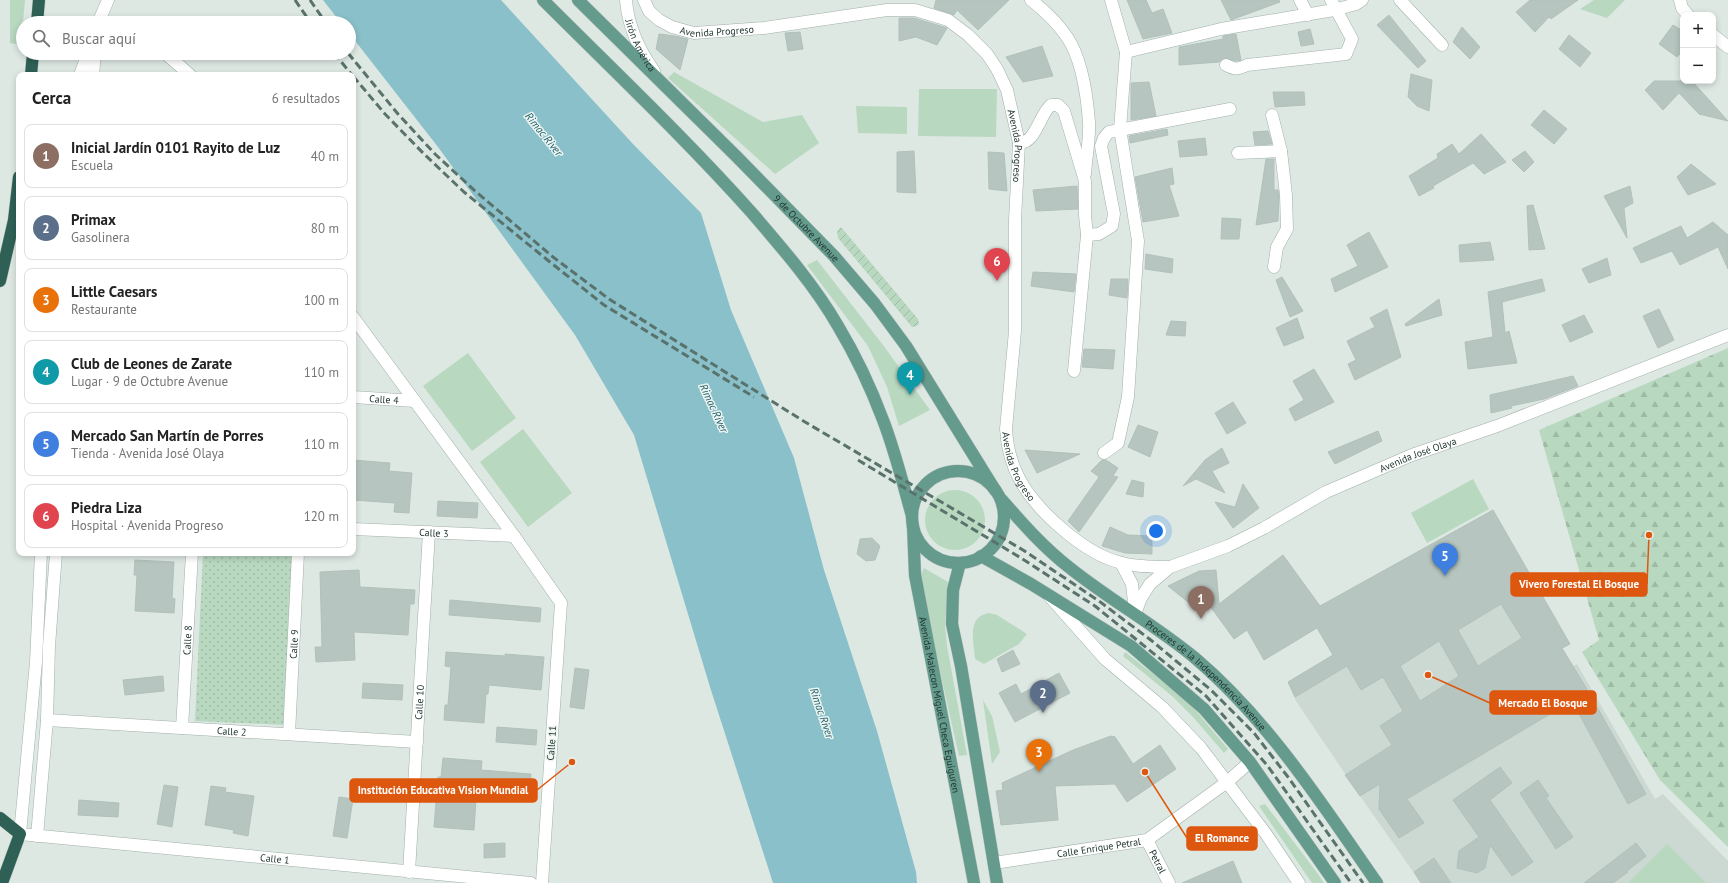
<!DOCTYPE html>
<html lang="es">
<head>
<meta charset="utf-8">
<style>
  :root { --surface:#fff; --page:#f2f2f2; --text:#222; --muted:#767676; --line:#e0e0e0; --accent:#db2777 }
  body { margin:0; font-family:"PT Sans",sans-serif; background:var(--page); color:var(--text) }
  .controls { position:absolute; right:12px; top:12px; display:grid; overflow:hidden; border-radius:8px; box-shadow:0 2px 6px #0003 }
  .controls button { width:36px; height:36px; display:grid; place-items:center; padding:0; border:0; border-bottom:1px solid var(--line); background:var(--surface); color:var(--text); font:20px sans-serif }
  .you { position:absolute; left:1156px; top:531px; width:14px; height:14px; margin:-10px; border:3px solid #fff; border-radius:50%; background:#1a73e8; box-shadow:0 0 0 6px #1a73e833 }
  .badge { display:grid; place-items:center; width:26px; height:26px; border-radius:50%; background:var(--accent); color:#fff; font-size:13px; font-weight:700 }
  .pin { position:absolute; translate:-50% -33px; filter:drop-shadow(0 1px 2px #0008) }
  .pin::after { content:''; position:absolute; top:21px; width:14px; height:12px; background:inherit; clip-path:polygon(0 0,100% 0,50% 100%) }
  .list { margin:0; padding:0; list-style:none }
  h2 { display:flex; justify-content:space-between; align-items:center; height:52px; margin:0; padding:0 16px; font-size:17px }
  h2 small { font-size:13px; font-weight:400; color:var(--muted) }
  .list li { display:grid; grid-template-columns:26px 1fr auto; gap:12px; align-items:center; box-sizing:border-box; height:64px; margin:0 8px 8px; padding:0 8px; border:1px solid var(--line); border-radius:8px }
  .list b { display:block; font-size:15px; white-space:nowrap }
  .list p { margin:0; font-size:13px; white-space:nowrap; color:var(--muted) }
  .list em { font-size:13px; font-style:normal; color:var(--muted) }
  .icon { flex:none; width:22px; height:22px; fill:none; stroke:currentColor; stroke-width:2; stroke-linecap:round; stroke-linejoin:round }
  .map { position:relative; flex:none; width:1728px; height:883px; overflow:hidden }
  .search { position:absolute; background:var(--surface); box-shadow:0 2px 6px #0003; left:16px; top:16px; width:340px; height:44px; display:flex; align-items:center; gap:10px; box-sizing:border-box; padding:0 14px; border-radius:22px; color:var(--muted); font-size:15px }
  .panel { position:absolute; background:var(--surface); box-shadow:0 2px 6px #0003; left:16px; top:72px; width:340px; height:484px; border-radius:8px }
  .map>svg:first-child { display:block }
</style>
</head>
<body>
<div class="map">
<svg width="1728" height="883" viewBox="0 0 1728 883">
  <defs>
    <pattern id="forest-firs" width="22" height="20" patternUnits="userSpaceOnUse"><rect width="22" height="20" fill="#b8d8c0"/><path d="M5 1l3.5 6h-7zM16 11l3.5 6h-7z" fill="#9ebaa5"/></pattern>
    <pattern id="park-dots" width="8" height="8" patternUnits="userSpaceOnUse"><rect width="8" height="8" fill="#b8d8c0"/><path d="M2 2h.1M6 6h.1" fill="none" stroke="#9ebaa5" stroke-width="1.8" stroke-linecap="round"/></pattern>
    <pattern id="garden-furrows" width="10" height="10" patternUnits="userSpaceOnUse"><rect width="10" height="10" fill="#b8d8c0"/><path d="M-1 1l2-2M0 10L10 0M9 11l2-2" fill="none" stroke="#9ebaa5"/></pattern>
  </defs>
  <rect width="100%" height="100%" fill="#dee8e3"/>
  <path fill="#ccd8d2" d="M1513,546L1570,644L1557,652L1568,669L1577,664L1655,799L1663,794L1728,861V883H1421L1360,796L1296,701L1288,682Z"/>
  <path fill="#b8d8c0" d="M10,0H25L21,45L10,43Z
    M1594,0H1625L1607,18L1580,9Z
    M674,72L763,122L802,115L819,143L775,174L668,78Z
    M919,89H997L996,137L918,136Z
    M856,106L907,107V134L858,133Z
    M817,260L883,345L930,410L899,426L887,387L868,346L807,265Z
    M468,353L516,418L472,451L423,386Z
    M523,429L572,493L528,527L480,462Z
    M1473,479L1489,509L1427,543L1411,513Z
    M925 520a30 30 0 1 1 60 0a30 30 0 1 1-60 0Z
    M924,568L948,582L945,625L947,646L967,755L959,756L919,578Z
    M989,613L997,615L1027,634L1019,644L984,664L975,659C974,642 966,617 989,613Z
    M1125,652L1175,691L1197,712L1228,749L1224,753L1193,717L1172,696L1123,656Z
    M983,700L992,716L1000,752L992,764Z
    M1265,804L1318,874L1324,883H1312L1259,806Z
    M1667,844L1706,883H1628Z"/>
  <path fill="url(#forest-firs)" d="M1728,348V847L1660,780L1582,652L1599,640L1539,430Z"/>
  <path fill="url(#park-dots)" d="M203,553H292L285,725L195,721Z"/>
  <path fill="url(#garden-furrows)" d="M841,227L918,319L919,324L917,326L912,327L838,238L837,231Z"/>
  <path fill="#89c0ca" d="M323,0H501L633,144L701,213L731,310L794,458L824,570L877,731L916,872L917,883H773L710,687L634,435L575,335L438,147L349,33V23H341Z"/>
  <path fill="#b6c5bf" stroke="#b1c1ba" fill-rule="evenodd" d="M936,0H1009L978,30L957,10L954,15L934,8Z
    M1127,0H1146L1152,13L1163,9L1172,33L1143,39Z
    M1221,0H1279L1280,2L1231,20Z
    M1530,0H1578L1551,19L1549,17L1535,32L1516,12Z
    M1389,15L1426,61L1418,68L1377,25Z
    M899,18H914L947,28L937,45L916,37L899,41Z
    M1673,25L1683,31V50L1677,57L1659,44Z
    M1462,27L1480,47L1470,59L1453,42Z
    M1310,29L1314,44L1301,46L1298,32Z
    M800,32L803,49L788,51L785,33Z
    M659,34L675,36L688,39L680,70L656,49Z
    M1236,34L1241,60L1236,61L1225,58L1219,62L1179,65V47L1223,39V36Z
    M1569,35L1591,53L1580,67L1559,49Z
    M1042,46L1053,76L1023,82L1006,57Z
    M1411,74L1432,80L1429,111L1417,106L1408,97Z
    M1654,81H1692L1728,121L1699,114L1679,93L1663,110L1645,90Z
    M1149,82L1156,116L1131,120V83Z
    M1273,92H1304L1305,105L1275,107Z
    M1544,110L1567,129L1554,144L1531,125Z
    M1167,129L1168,135L1130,143L1129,136Z
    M1268,131L1272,144L1255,145L1253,132Z
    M1481,134L1506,162L1484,174L1473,163L1433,186L1434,188L1419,196L1409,176L1438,158L1437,154L1452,144L1459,154Z
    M1205,138L1207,155L1180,157L1178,141Z
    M914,151L916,193L897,192V152Z
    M1525,151L1534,162L1524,172L1512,160Z
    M988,152L1004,153L1007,191L989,189Z
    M1266,159H1274V190H1278L1279,196L1278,221L1256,225Z
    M1691,164L1716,184L1688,195L1677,177Z
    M1172,168L1174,184L1169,185L1179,216L1143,222L1135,177Z
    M1077,186L1078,209L1036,211L1033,190Z
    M1630,186L1633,203L1624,208L1627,238L1604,196Z
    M1533,205L1545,249L1529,250L1527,206Z
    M1222,218L1241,219L1239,239H1221Z
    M1713,222L1728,235V269L1718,247L1680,265L1672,251L1641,263L1633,248L1681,226L1687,238Z
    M1369,232L1388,267L1335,292L1331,279L1358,266L1347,245Z
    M1490,242L1494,260L1460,262L1459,245Z
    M1146,254L1173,259L1172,273L1145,269Z
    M1607,258L1611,275L1589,283L1582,269Z
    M1033,272L1076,274L1074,292L1031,286Z
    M1282,277L1303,311L1290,317L1276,280Z
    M1111,279H1128L1127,298L1109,295Z
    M1542,279L1545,291L1502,302L1505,333L1509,331L1517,363L1468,369L1465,342L1493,337L1488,292Z
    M1439,299L1442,315L1406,326L1405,324Z
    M1387,309L1401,357L1355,380L1348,364L1356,360L1347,341L1375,327L1370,318Z
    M1659,309L1674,340L1658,348L1643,316Z
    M1584,315L1593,332L1570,342L1562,325Z
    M1297,318L1304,338L1284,346L1276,328Z
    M1171,321L1186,322L1185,336L1166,335Z
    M1084,349L1115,350L1113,369L1082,367Z
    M1314,369L1334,402L1295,421L1289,409L1304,400L1293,381Z
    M1573,376L1578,386L1544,399L1511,406L1512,408L1491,413L1490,395Z
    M1233,402L1246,423L1227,434L1215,413Z
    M1138,425L1158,432L1150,457L1128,447Z
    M1378,431L1382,441L1335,464L1328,452Z
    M1222,448L1229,463L1212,471L1225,493L1196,479L1183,486L1205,460Z
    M1025,450L1080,454L1037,473Z
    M353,460L390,463L389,471L412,473L409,513L394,512L395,503L353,500Z
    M1102,460H1106L1118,468L1113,476L1118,477L1079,532L1068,521L1099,477L1091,471Z
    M1132,480L1144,483L1143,497L1126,494Z
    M1243,484L1259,508L1233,528L1215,502L1235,507Z
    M438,501L478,503L477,518L437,516Z
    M1493,510L1570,644L1562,648L1588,691L1646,794L1628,804L1572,701L1407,799L1424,823L1399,838L1379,809L1380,784L1360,796L1345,775L1392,745L1380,726L1403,711L1383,677L1361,690L1347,666L1295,697L1288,682L1333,655L1317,628L1264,660L1247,630L1234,639L1205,599L1203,614L1168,586L1199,571L1216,570L1219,604L1283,555L1320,606ZM1501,604L1522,638L1478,666L1458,630ZM1439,641L1459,676L1420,701L1400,666Z
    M1110,527L1128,535L1152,536V554L1125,553L1102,546Z
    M872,538L880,546L875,560L866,561L857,554L860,539Z
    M135,560L174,562L172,598L175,599L174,613L135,611L137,575H134Z
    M359,570L360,587L415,590L414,604H410L408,635L354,632L355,660L316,662L315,647H322L320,572Z
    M450,600L541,608L540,622L449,615Z
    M1013,650L1020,664L1002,672L997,659Z
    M446,652L505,656V654L544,657L541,690L489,685L488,694H486L484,723L444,720L445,705H448L451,667L445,666Z
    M575,668L589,670L584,709L570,707Z
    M1059,673L1070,693L1015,722L999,693L1016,684L1021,694Z
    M163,676L164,691L125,695L123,680Z
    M363,683L403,685L402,700L362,698Z
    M497,727L537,730L536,745L496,742Z
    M1111,736L1115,737L1133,764L1160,745L1176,769L1127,802L1115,784L1055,786L1058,820L1001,825L996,791L1003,790L1002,783L1073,750Z
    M443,758L482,761L481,770L531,774L530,788L477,784L474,830L434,827L438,777H441Z
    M1500,767L1512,783L1490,800L1533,862L1512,876L1490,845L1485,868L1477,873L1457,868L1459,851L1479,837L1453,800Z
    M1538,780L1549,796L1546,798L1573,837L1556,849L1520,793Z
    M164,785L178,787L172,827L157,824Z
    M211,786L226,788L225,792L254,796L248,836L233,833L234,830L205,825Z
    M339,797L353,799L347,838L333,836Z
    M79,800L119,803L118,817L78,815Z
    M505,843V857L484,858V844Z
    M1636,843L1646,856L1627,871L1628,872L1613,883H1584Z
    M1434,858L1451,883H1421L1414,872Z
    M1233,861L1242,883H1182Z"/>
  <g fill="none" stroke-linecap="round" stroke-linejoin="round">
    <g stroke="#a1afaa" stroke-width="13">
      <g id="street">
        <path id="s1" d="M644,0L649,11L659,20L672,27L694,33L764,28L887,10H915L948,20L968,35L987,54L997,69L1007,90L1019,143L1015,220V331L1006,429C1007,447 1012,466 1021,482C1039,513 1086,555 1122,563C1137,567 1154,567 1170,567"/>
        <path d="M1031,0C1045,11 1057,22 1067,37C1082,59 1087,96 1089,122C1090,139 1086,157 1085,174"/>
        <path d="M1300,0L1308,15"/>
        <path d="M1400,0L1442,45"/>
        <path d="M1680,0L1682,8L1688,15"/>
        <path d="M98,23L108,0"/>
        <path d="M1713,35L1728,47"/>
        <path d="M1126,52L1221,29L1334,10L1356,4L1362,0"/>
        <path d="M165,53L190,75"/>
        <path d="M1226,65C1235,70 1239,69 1247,65L1346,54L1352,39L1331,0"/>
        <path d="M80,75L88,53"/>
        <path d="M93,75L95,53"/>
        <path d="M1272,115L1281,151L1286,195L1287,229L1277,247L1274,267"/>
        <path d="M1019,143C1036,143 1039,115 1051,105H1058L1064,111L1085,181V215L1087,235L1074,371"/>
        <path d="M1238,153L1281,151"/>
        <path d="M1087,235L1099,234L1112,226L1114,214L1101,146L1104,138L1109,132L1230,109"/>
        <path d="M353,317L514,536L561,603L542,883"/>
        <path id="s2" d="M353,397L415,401"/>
        <path d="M1104,453L1118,443L1128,397L1138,241L1120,129L1126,52L1111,0"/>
        <path id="s3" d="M353,529L514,536"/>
        <path id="s4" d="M41,553L36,662L20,834L531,883"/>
        <path d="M1121,563L1132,584L1135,611"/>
        <path id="s5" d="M1135,614L1141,598L1150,584L1170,567L1228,546L1264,528L1326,492L1412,455L1497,426L1728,335"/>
        <path id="s6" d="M47,720L417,742"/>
        <path id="s7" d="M182,728L192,553"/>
        <path id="s8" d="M289,734L298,553"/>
        <path d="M37,836L47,720L49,646L56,553"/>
        <path id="s9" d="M1147,840L1169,883"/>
        <path id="s10" d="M994,863L1147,840L1227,782L1250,762"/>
        <path id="s11" d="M409,872L429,532"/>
      </g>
    </g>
    <g stroke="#9eb3ab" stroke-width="13">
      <g id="secondary">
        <path id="s12" d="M626,0C628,26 639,50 654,71"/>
        <path d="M1050,597L1105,659L1162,707L1201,748L1266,834L1299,883"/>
      </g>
    </g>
    <g stroke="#bcc3c1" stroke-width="13">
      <g id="primary">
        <path d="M543,0C613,70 686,139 752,213C783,249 815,286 838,326C856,356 871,388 883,420C895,451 903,484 912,516"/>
        <path id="s13" d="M578,0L737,157L834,256L875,304L906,346L995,490"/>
        <circle cx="958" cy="517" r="46"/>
        <path id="s14" d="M1002,500C1023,524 1044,548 1070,568C1110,600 1155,625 1195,658C1269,721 1322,804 1377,883"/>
        <path id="s15" d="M913,526L915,575L974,883"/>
        <path d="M981,556L1031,584L1131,646L1204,709L1250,762L1335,883"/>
        <path d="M960,563L953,590L952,624L961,666L997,883"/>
      </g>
    </g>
    <g stroke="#bcc3c1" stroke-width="13">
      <path id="highway" d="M37,23L39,0
        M31,75L33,53
        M0,281L14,220L19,177
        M0,818L20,834L2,883"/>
    </g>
    <use href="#street" stroke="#fff" stroke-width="12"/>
    <use href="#secondary" stroke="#fff" stroke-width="12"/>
    <use href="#primary" stroke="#659b8d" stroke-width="12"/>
    <use href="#highway" stroke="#2f6056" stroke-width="12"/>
    <path stroke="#5a726c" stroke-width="3" stroke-dasharray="8 4" stroke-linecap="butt" d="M295,0L311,23
      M310,0L326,23
      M334,53L352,75
      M348,53L398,114L435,154L474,190L553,257L609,299L805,422L1023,550L1099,601L1152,641L1211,690L1254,733L1288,777L1363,883
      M353,76L385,114L424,154L464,192L545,258L604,305L754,397
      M858,460L1021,558L1095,606L1206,696L1267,765L1351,883"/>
  </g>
  <g text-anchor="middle" stroke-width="3" stroke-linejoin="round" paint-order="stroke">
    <g font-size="10" fill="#203630" stroke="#eef5f1">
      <text dy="4" stroke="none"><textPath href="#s1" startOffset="86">Avenida Progreso</textPath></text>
      <text dy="4" stroke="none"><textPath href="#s12" startOffset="48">Jirón América</textPath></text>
      <text dy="4" stroke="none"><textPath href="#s1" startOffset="470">Avenida Progreso</textPath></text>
      <text dy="4" stroke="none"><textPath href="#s13" startOffset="323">9 de Octubre Avenue</textPath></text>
      <text dy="4" stroke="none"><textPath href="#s2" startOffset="31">Calle 4</textPath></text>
      <text dy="4" stroke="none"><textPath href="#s5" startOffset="333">Avenida José Olaya</textPath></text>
      <text dy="4" stroke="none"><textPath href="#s1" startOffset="794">Avenida Progreso</textPath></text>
      <text dy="4" stroke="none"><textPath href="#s3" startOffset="81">Calle 3</textPath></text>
      <text dy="4" stroke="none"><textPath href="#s7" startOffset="88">Calle 8</textPath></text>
      <text dy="4" stroke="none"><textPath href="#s8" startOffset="90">Calle 9</textPath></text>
      <text dy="4" stroke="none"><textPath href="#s14" startOffset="270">Proceres de la Independencia Avenue</textPath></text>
      <text dy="4" stroke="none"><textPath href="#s11" startOffset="170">Calle 10</textPath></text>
      <text dy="4" stroke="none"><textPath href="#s15" startOffset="181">Avenida Malecon Miguel Checa Eguiguren</textPath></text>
      <text dy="4" stroke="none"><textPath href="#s6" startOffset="185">Calle 2</textPath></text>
      <text transform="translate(551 743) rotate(-86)" y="4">Calle 11</text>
      <text dy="4" stroke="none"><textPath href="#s10" startOffset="106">Calle Enrique Petral</textPath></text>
      <text dy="4" stroke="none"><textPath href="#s4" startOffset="538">Calle 1</textPath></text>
      <text dy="4" stroke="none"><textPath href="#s9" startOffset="24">Petral</textPath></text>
    </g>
    <g font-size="11" font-style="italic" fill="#20606d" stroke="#eef5f1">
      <text transform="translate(544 134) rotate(51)" y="4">Rimac River</text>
      <text transform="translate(714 408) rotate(65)" y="4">Rimac River</text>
      <text transform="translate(822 713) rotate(71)" y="4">Rimac River</text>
    </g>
  </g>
  <path fill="none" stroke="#de570e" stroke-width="1.5" d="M1649 535L1647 584M1428 675L1490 703M572 762L537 790M1145 772L1187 838"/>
  <g fill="#de570e" stroke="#eef5f1" stroke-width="1.5">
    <circle cx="1649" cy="535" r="4"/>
    <circle cx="1428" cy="675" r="4"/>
    <circle cx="572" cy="762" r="4"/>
    <circle cx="1145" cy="772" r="4"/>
  </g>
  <g fill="#de570e" stroke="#de570e" stroke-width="1.5">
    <rect x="1511" y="573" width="136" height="23" rx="4"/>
    <rect x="1490" y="691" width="106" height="23" rx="4"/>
    <rect x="350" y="779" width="187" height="23" rx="4"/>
    <rect x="1187" y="827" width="70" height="23" rx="4"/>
  </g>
  <g font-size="11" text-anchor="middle" font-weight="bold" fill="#fff">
    <text x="1579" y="588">Vivero Forestal El Bosque</text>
    <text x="1543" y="707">Mercado El Bosque</text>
    <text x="443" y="794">Institución Educativa Vision Mundial</text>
    <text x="1222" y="842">El Romance</text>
  </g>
</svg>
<div class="controls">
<button>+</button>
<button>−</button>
</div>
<div class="you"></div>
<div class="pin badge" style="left:1201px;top:619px;background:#8d6e63">1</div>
<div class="pin badge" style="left:1043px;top:713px;background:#5c6f8a">2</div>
<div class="pin badge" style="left:1039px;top:772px;background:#e8710a">3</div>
<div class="pin badge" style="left:910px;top:395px;background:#0f9aa8">4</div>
<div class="pin badge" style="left:1445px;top:576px;background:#3f7fe0">5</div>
<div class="pin badge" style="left:997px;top:281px;background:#e0444e">6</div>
<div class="search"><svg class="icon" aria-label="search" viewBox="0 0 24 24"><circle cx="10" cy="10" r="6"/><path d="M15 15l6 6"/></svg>Buscar aquí</div>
<section class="panel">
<h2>Cerca<small>6 resultados</small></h2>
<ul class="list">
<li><span class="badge" style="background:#8d6e63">1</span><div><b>Inicial Jardín 0101 Rayito de Luz</b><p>Escuela</p></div><em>40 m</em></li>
<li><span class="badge" style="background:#5c6f8a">2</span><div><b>Primax</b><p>Gasolinera</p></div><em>80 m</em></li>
<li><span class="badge" style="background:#e8710a">3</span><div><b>Little Caesars</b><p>Restaurante</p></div><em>100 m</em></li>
<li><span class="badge" style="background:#0f9aa8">4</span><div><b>Club de Leones de Zarate</b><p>Lugar · 9 de Octubre Avenue</p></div><em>110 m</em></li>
<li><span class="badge" style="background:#3f7fe0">5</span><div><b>Mercado San Martín de Porres</b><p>Tienda · Avenida José Olaya</p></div><em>110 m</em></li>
<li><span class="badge" style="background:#e0444e">6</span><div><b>Piedra Liza</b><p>Hospital · Avenida Progreso</p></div><em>120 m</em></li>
</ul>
</section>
</div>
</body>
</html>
